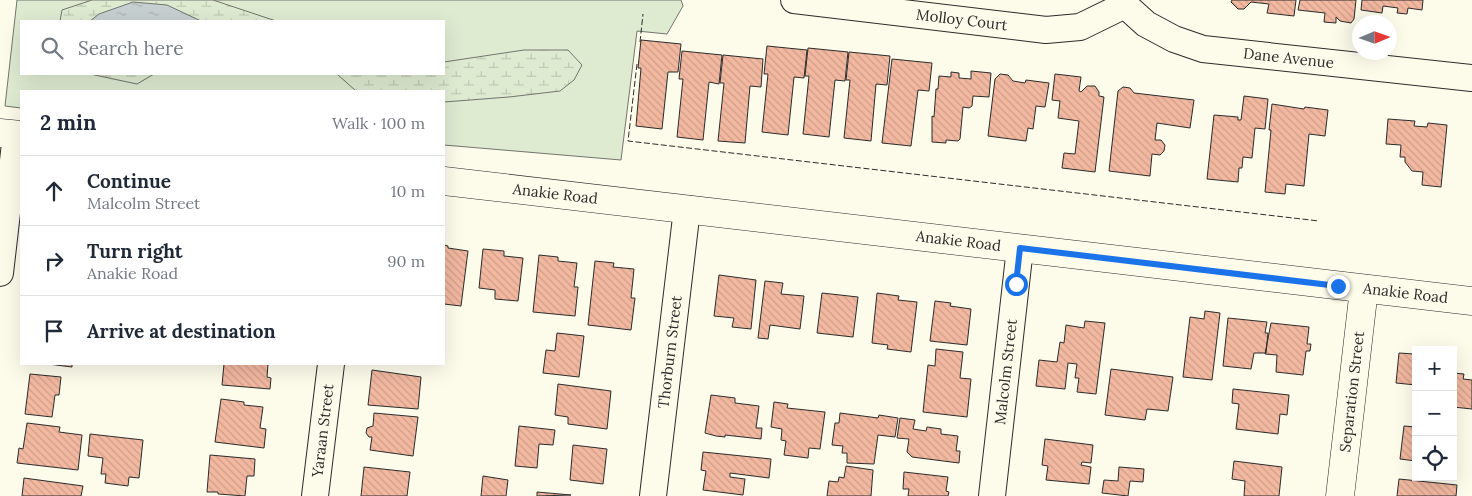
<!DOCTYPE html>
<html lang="en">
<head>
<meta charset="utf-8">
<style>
  :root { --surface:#fff; --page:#f6f6f7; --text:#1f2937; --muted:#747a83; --line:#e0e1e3 }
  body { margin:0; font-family:Lora,serif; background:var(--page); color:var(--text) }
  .controls { position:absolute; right:15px; bottom:15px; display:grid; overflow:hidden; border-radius:0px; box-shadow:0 5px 20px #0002 }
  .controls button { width:45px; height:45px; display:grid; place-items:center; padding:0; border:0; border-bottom:1px solid var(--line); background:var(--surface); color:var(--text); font:25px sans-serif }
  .compass { position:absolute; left:1352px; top:15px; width:45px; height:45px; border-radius:50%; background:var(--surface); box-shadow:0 5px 20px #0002; rotate:88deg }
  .stop { position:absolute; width:15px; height:15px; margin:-11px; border:4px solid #1a73e8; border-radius:50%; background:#fff }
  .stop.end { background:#1a73e8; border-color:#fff; box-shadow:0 1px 5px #0008 }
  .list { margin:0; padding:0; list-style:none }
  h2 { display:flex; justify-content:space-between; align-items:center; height:65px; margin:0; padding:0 20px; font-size:21px }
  h2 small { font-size:16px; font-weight:400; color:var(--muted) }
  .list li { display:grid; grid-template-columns:32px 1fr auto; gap:15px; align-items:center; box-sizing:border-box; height:70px; padding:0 20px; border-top:1px solid var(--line) }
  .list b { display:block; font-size:19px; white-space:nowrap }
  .list p { margin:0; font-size:16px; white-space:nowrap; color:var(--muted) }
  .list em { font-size:16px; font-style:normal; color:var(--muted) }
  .icon { flex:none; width:28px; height:28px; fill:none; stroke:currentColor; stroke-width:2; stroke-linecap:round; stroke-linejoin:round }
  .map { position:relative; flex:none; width:1472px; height:496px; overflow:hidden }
  .search { position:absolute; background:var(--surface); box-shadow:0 5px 20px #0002; left:20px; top:20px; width:425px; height:55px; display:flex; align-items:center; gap:12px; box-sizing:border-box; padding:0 18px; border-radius:0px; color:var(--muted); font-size:19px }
  .panel { position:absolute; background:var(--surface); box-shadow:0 5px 20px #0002; left:20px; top:90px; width:425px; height:275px; border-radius:0px }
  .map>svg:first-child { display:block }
</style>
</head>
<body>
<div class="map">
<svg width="1472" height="496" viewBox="0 0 1472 496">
  <defs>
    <pattern id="wetland-marsh" width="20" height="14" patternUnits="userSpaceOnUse" patternTransform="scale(1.25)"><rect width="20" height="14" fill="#deebd1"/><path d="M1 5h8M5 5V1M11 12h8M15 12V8" fill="none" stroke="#bfcab4"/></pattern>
    <pattern id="water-ripples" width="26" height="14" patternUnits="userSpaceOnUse" patternTransform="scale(1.25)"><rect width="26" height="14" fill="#c7d0d0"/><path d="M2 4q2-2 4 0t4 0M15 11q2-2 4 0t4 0" fill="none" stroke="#abb3b3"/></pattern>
    <pattern id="building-back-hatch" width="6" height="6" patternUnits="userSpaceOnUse" patternTransform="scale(1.25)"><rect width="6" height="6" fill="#f2b8a0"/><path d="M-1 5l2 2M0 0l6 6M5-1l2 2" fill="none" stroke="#d09e8a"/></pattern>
  </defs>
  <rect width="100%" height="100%" fill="#fdfbea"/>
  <path fill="#deebd1" stroke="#74746e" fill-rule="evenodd" d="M17,0H681L683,6L667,34L637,31L621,160L444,145V91H21V108L5,106ZM21,21H444V74H21Z"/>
  <path fill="url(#wetland-marsh)" stroke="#74746e" d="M92,0H213L276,21H60L62,10Z
    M524,50H568L582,65L574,80L560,91L509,97L444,102V91H356L337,74H444V62Z
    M90,74H154L137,84Z"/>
  <path fill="url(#water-ripples)" stroke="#74746e" d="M133,2L167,5L201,21H90L99,14Z"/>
  <path fill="url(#building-back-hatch)" stroke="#2b2b2b" d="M1232,0H1296L1294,16L1267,13L1269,4L1251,2L1244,9H1238L1231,2Z
    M1300,0H1356L1354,19L1351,23L1340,21L1336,17V23L1324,22L1325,13L1298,10Z
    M1362,0H1423L1422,10L1408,8L1407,14L1397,13L1398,8L1383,6L1382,13L1361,10Z
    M641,40L681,44L678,72H668L662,129L636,126L641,68H638Z
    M767,46L807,50L804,78L794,77L788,135L762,132L768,74H764Z
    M808,48L848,52L845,81L835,80L829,137L803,134L809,76H805Z
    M682,51L722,55L719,84L709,82L703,140L677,137L683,79H679Z
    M849,52L890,56L887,85L876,84L871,141L844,138L850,80H846Z
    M723,55L763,59L761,87L750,86L745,143L718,141L724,83H720Z
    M892,59L932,63L929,91L918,90L911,146L882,143Z
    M971,71L991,73L989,97L973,96L972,106L969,108L963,107L960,139L958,141L946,140V143L932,142V116L934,117L936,89H938L939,76L951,77V72L959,73V78L971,79Z
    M1000,74L1008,75L1013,81L1025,83L1026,80L1049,83L1045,107L1036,106L1033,129L1028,128L1026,141L988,136L995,79Z
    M1055,74L1081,77L1079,91L1081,92L1087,86H1095L1099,92V96L1104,97L1095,172L1062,168L1064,153L1075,154L1079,121L1058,118L1060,101L1052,100Z
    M1123,87L1130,88L1134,93L1194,100L1190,128L1157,123L1155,140H1161L1165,145L1164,151L1160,155L1152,154L1150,176L1109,171L1118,91Z
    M1244,96L1268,99L1265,129L1255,128L1252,158L1243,157L1242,168H1239L1238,182L1207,179L1214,115L1238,117V120H1241Z
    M1272,104L1304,109L1305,107L1328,110L1325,136L1309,134L1304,186L1286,184L1285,194L1265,192L1271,130H1269Z
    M1388,119L1415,121L1414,126L1427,127L1428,123L1447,125L1441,187L1422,185L1423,172L1412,171L1405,162V157H1400L1401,145L1386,144Z
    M444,245L448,246V248L468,251L461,306L444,304Z
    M483,249L504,251V256L523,258L518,301L495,299V290L479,288Z
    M539,255L558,257V261L577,263L574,287H578L575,316L533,312Z
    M595,261L614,263L613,267L634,269L631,298H635L631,330L588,325Z
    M719,275L756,280L751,329L732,327L734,318L714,316Z
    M765,281L783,283L781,294L804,296L800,329L770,325L768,339L758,338Z
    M822,293L858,297L853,337L817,333Z
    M877,293L899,296L898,300L917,302L911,352L887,349L888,345L872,343Z
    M935,301L951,303L950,306L971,309L967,345L930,341Z
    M1205,311L1220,313L1212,380L1183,377L1190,317L1204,319Z
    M1228,318L1267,322L1265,333H1268L1266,353H1254L1251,369L1223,366Z
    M1085,321L1105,323L1096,394L1077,392L1079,378H1075L1077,364L1068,363L1065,389L1036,386L1039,360L1057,362L1060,342L1064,343L1066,325L1084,328Z
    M1271,323L1309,327L1307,344H1311L1310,351H1306L1303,375L1276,372L1277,355L1265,354Z
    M557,333L584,336L579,377L543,373L546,350L555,351Z
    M936,349L963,352L960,378L971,379L967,417L923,412L928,365L935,366Z
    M1399,353L1414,354V356L1416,357V385L1396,383Z
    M48,364H72V367Z
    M224,364H268L267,377L271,378L270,389L222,385Z
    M1111,369L1173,377L1168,411L1147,409L1145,420L1105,415Z
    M372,370L421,377L418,409L368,405Z
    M1453,373L1464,374L1463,379L1472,380V409L1453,407Z
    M30,374L61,377L59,395H55L52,417L25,414Z
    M558,384L611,391L607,429L568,424V417L555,415Z
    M1233,389L1289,395L1287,415L1280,414L1278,434L1236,429L1239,404L1232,403Z
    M711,395L735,398V403L759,406L756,428H762L761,439L725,435V437L716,436L705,433Z
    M221,399L244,402V405L263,407L260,428L266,429L264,448L215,442Z
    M774,402L788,404L787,408L825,412L820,449L809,448L808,458L784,455L786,441L781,440L782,429L771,427Z
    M374,413L418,417L413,456L370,450L372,437H369L366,433L367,428L373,426Z
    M840,413L878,418L879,415L898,418L895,437L878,435L874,464L847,463V453H842L843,446L832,445L835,423H839Z
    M900,418L915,420L913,429L926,431L927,427L941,429V434L958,436L956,451H960L959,463L912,457L907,452L909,439L897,438Z
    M27,423L60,427L59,432L82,435L78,470L17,463L19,448L23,449Z
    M519,426L555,430L553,445L539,444L537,468L515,466Z
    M1404,426L1416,427V461L1400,459Z
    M90,434L143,440L139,478L129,477L128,486L105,483L106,474H101L103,458L88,456Z
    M1045,439L1093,445L1091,463L1082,462L1081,465L1091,467L1089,484L1046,480L1048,466L1042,465Z
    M573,445L607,449L603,484L570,480Z
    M703,452L771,459L769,478L730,473V477L745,479L743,495L703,490L706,471L701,470Z
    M210,455L255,459L254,476H247L245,496L218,494V492H207Z
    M1234,461L1282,467L1279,496H1244L1245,481L1232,479Z
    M846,466L873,470L871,496H827L829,481L838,482L839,477L844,478Z
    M364,467L410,472L407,496H361Z
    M1119,467L1144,469L1143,482L1130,481L1128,496L1102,493L1104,480L1118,481Z
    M904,472L948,477L946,491L949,492L948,496H908L909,489H903Z
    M483,476L508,480L506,496H481Z
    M24,478L83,486L81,496H22Z
    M1399,479L1457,485L1456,496H1397Z
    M537,492L571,495L537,496Z"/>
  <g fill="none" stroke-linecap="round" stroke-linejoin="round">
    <g stroke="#2b2b2b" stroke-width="28">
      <g id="minor">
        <path id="s1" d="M794,0L1046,30L1080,27L1125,5"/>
        <path id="s2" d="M1124,0L1125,5L1146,24L1174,39L1203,49L1472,78"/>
        <path d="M0,273L16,135"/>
        <path id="s3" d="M315,496L331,364"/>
        <path id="s4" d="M653,496L687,209"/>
        <path id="s5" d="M992,496L1020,248"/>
      </g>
    </g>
    <g stroke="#2b2b2b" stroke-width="29">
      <g id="major">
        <path d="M0,133L21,135"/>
        <path id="s6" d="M444,181L1472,301"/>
        <path id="s7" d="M1340,496L1364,289"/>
      </g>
    </g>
    <use href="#minor" stroke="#fdfbea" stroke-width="26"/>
    <use href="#major" stroke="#fdfbea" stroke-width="28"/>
    <path stroke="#2b2b2b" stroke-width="1" stroke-dasharray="6 2.5" stroke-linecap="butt" d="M640,42L643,14
      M637,64L628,141L1319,221"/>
  </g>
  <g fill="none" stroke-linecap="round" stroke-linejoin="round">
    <path stroke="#1a73e8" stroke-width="6" d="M1016,284L1020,248L1338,286"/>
  </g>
  <g text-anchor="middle" stroke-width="4" stroke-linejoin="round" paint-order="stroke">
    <g font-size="15" fill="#2b2b2b" stroke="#fdfbea">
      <text dy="5" stroke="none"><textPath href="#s1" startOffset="169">Molloy Court</textPath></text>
      <text dy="5" stroke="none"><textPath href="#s2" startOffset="182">Dane Avenue</textPath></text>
      <text dy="5" stroke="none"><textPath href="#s6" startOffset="112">Anakie Road</textPath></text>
      <text dy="5" stroke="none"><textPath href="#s6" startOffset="518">Anakie Road</textPath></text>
      <text dy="5" stroke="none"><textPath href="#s6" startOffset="968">Anakie Road</textPath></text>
      <text dy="5" stroke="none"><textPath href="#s4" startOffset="145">Thorburn Street</textPath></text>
      <text dy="5" stroke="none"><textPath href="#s5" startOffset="125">Malcolm Street</textPath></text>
      <text dy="5" stroke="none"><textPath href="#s7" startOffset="105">Separation Street</textPath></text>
      <text dy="5" stroke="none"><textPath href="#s3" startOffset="66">Yaraan Street</textPath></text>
    </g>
  </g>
</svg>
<div class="controls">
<button>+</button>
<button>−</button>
<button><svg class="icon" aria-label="locate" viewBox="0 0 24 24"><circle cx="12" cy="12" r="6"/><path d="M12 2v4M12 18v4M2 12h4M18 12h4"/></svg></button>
</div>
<svg class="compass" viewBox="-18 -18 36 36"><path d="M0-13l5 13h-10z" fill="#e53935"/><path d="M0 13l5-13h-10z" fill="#747a83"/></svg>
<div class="stop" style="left:1016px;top:284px"></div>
<div class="stop end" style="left:1338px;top:286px"></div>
<div class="search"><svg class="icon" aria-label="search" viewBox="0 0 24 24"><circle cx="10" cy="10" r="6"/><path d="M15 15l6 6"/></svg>Search here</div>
<section class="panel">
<h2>2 min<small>Walk · 100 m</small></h2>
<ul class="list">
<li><svg class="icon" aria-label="ahead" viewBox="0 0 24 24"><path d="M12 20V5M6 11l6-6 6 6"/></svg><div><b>Continue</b><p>Malcolm Street</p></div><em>10 m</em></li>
<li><svg class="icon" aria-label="right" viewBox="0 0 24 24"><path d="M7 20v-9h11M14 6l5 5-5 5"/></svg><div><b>Turn right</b><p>Anakie Road</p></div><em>90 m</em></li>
<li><svg class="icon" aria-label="arrive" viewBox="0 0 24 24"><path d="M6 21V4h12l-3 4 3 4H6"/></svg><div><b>Arrive at destination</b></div></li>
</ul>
</section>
</div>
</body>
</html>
